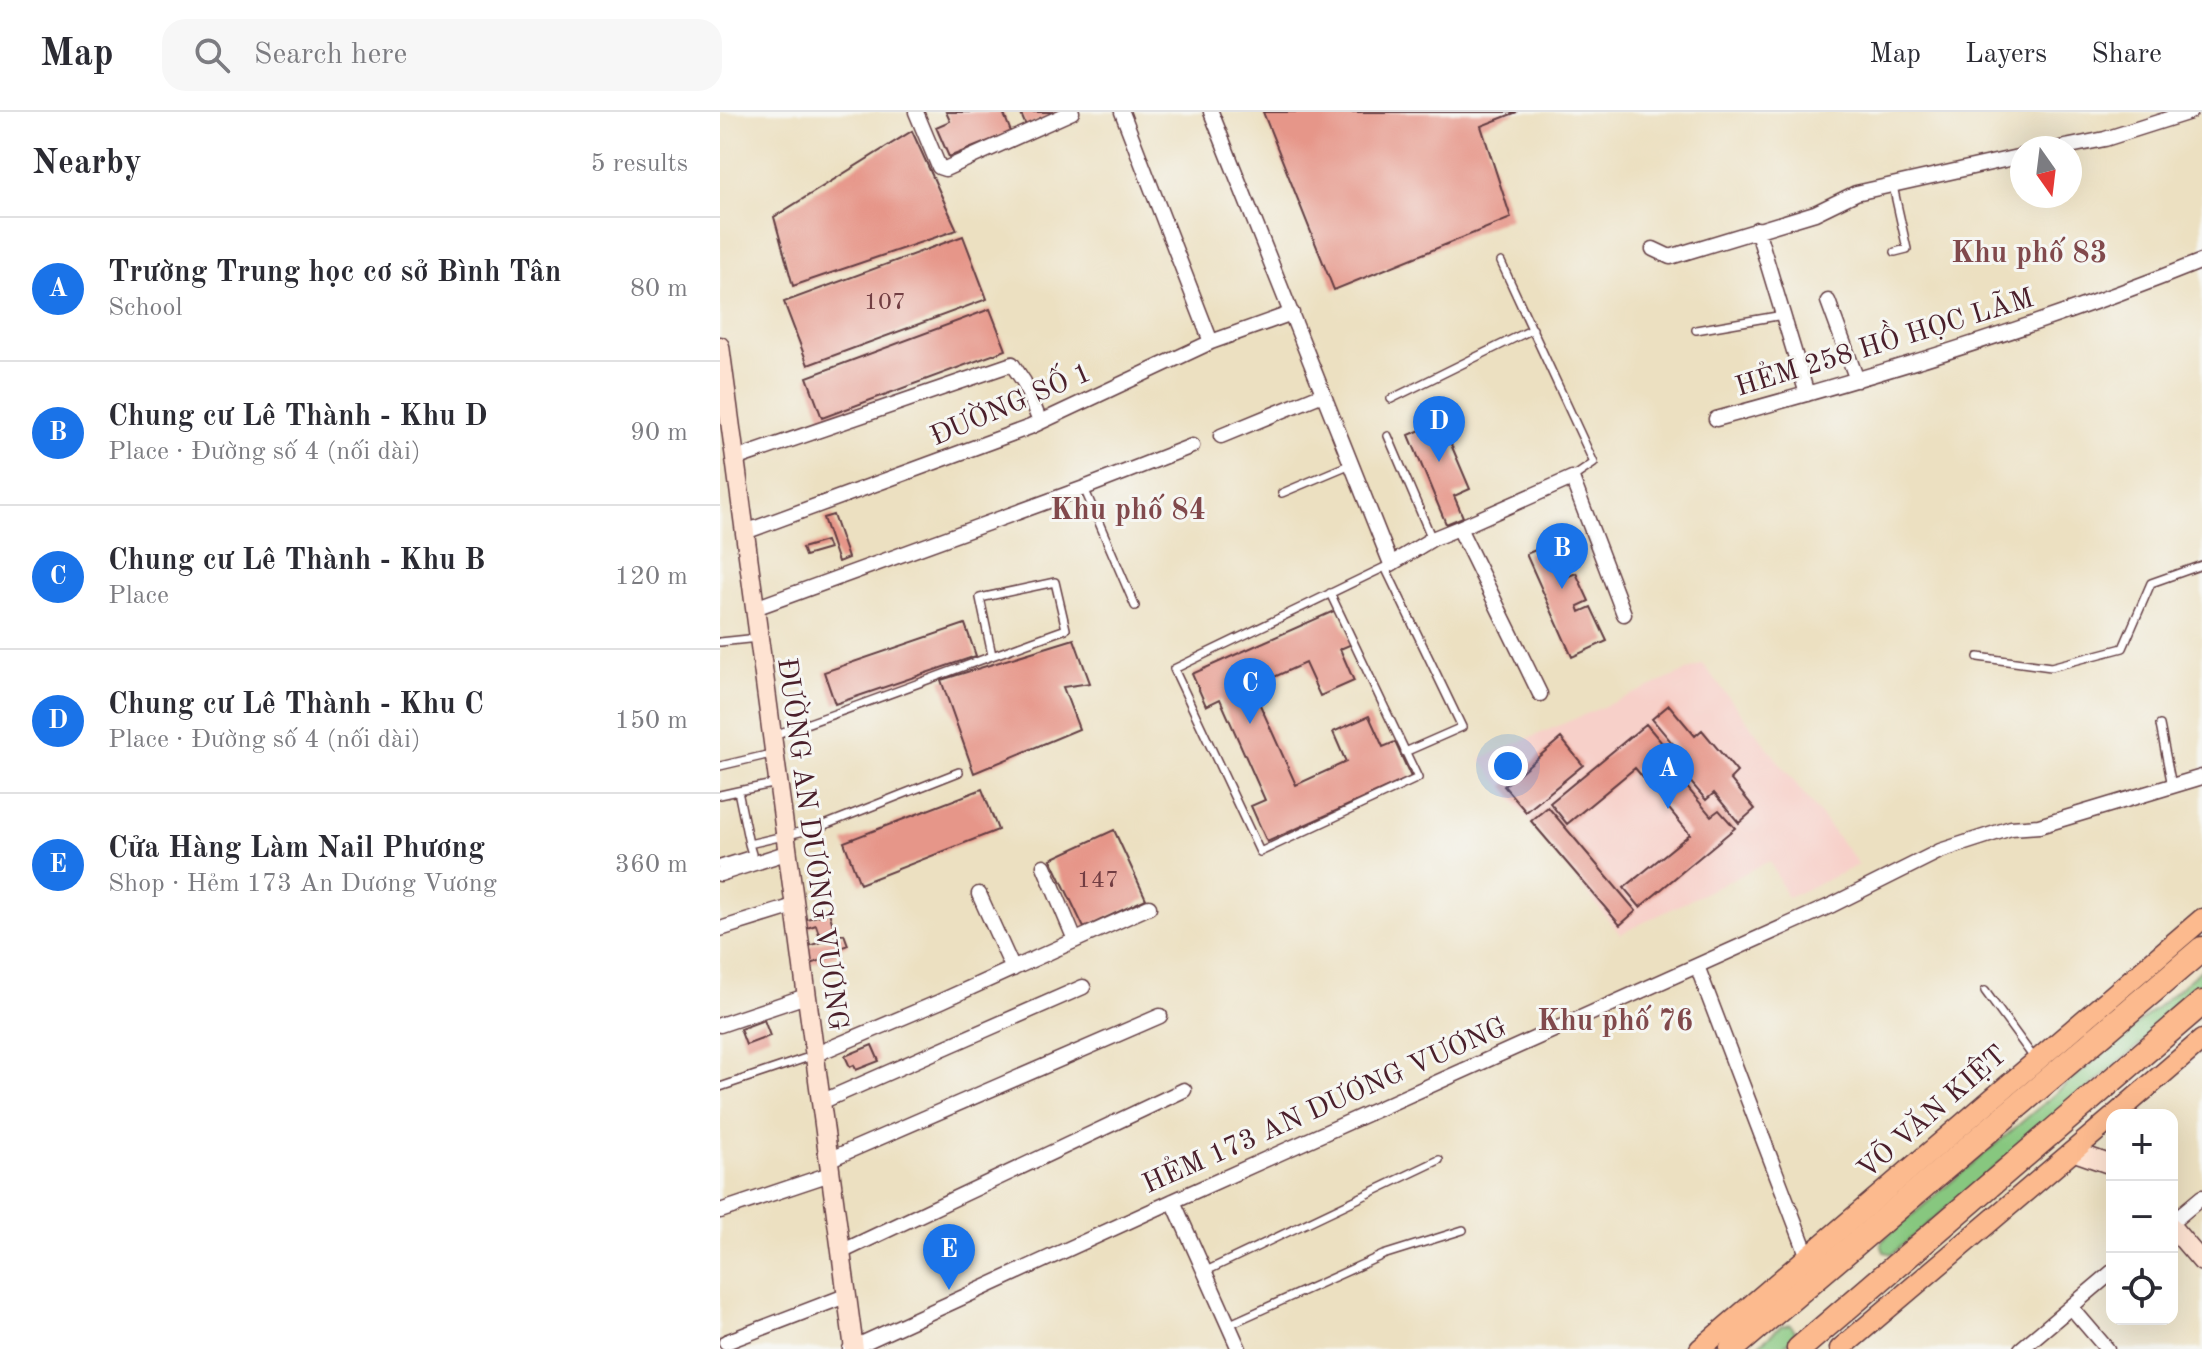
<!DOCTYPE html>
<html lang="en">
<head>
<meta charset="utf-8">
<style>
  :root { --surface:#fff; --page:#f7f7f7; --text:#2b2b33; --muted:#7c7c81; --line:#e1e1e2; --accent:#1a73e8 }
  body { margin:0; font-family:"Old Standard TT",serif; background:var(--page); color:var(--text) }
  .controls { position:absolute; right:24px; bottom:24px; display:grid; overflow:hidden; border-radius:16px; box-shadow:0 8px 32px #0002 }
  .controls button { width:72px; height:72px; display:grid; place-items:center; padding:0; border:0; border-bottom:2px solid var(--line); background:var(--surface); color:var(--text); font:40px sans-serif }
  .compass { position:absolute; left:1290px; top:24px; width:72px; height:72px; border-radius:50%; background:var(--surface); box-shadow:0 8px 32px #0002; rotate:166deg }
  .you { position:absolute; left:788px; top:654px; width:28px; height:28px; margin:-20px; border:6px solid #fff; border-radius:50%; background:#1a73e8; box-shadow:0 0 0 12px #1a73e833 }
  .badge { display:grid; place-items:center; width:52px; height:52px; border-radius:50%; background:var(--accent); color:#fff; font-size:26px; font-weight:700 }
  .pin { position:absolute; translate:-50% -66px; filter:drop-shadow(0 2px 4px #0008) }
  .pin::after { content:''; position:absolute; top:42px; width:28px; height:24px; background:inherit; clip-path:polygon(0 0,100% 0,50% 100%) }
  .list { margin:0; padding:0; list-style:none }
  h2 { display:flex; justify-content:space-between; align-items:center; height:104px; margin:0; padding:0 32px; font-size:34px }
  h2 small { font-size:26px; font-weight:400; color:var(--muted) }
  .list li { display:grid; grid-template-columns:52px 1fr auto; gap:24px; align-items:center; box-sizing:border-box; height:144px; padding:0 32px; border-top:2px solid var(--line) }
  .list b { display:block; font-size:30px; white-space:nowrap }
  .list p { margin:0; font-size:26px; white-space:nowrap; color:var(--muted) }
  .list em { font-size:26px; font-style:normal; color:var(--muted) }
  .icon { flex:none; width:44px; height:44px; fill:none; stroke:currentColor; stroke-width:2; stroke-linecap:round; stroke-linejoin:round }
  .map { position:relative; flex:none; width:1482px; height:1237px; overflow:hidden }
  header { display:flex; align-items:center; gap:48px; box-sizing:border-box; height:112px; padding:0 40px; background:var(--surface); border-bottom:2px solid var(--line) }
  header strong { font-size:38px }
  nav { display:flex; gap:44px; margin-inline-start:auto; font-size:28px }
  .search { width:560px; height:72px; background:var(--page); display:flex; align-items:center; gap:20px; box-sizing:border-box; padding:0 28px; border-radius:24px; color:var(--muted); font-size:30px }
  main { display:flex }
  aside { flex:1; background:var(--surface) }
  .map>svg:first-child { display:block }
</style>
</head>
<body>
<header>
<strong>Map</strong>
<div class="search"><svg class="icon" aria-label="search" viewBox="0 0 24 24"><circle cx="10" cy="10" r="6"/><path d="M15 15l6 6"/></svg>Search here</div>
<nav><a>Map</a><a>Layers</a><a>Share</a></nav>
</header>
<main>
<aside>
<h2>Nearby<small>5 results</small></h2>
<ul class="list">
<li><span class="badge">A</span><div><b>Trường Trung học cơ sở Bình Tân</b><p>School</p></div><em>80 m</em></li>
<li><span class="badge">B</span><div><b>Chung cư Lê Thành - Khu D</b><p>Place · Đường số 4 (nối dài)</p></div><em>90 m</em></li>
<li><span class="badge">C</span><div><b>Chung cư Lê Thành - Khu B</b><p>Place</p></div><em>120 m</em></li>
<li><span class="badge">D</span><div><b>Chung cư Lê Thành - Khu C</b><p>Place · Đường số 4 (nối dài)</p></div><em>150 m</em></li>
<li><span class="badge">E</span><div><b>Cửa Hàng Làm Nail Phương</b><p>Shop · Hẻm 173 An Dương Vương</p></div><em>360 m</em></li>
</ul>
</aside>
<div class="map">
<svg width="1482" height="1237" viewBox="0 0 1482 1237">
  <rect width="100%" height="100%" fill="#f6f6f2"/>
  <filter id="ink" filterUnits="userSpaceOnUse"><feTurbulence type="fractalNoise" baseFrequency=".0125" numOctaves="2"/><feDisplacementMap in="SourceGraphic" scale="16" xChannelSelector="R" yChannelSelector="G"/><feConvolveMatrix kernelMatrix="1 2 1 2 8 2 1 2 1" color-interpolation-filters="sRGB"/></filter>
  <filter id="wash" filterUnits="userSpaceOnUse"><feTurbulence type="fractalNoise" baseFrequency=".006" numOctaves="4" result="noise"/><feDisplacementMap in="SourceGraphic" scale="32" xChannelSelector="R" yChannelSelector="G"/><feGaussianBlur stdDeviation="1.8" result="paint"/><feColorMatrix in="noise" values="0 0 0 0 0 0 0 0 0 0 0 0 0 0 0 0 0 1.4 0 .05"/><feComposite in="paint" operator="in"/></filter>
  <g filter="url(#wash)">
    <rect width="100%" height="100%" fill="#ece0c1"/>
    <path fill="#f7d0c9" d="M983,552L1139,753L1067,786L1050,749L900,822L760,647Z"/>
    <path fill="#87c77f" stroke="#687355" stroke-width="2" d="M1482,857V880L1172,1142L1164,1140L1161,1132L1164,1127Z
      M1070,1212L1075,1219L1074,1225L1061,1237H1034L1061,1214Z"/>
    <g id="blocks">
      <path fill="#e69689" d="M226,0H283L291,20L229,45L216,15L230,9Z
        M300,0H340L306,14Z
        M543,0H797L761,14L791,106L614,178Z
        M192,19L237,118L73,174L54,105Z
        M243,124L267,187L88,253L64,190Z
        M270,197L286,238L102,306L87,265Z
        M721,309L750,377L734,384L743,405L726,412L689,323Z
        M113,403L128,446L118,450L103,406Z
        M106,429L109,437L85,444L82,436Z
        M832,431L847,465L856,461L869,489L858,494L860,500L871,495L887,529L852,545L806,442Z
        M616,498L632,532L620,537L634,569L600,584L585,551L532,575L576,673L626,650L613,620L649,604L663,635L675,630L691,665L547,730L531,694L545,688L500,587L486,594L472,562Z
        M245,512L256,544L115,592L104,560Z
        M354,527L370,571L343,575L359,617L254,661L221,568Z
        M949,593L975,624L982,618L1017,660L1010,667L1035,697L1019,711L994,681L986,688L950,646L959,639L932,607Z
        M926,612L942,631L935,637L991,704L999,698L1015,716L920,795L904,776L970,722L915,656L847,712L830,691Z
        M841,626L863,653L806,700L784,674Z
        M262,677L278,718L140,772L124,730Z
        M828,695L916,799L900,813L811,709Z
        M394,718L426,787L364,816L331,747Z
        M109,800L114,817L99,822L96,813L87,816L84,808Z
        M124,822L128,833L120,836L122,841L91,852L86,835Z
        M44,908L50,924L26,933L20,917Z
        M152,933L159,949L136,958L134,953L130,955L125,944Z"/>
    </g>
  </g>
  <g filter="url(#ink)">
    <use href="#blocks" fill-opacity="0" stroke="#623c42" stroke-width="2"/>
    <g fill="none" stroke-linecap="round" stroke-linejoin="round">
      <g stroke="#623c42" stroke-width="10">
        <path id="lane" d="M1173,74L1187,137L1175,140
          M781,150L874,351L852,366
          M976,218L1063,203
          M671,287L813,217
          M668,324L712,427
          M364,376L415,494
          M562,381L631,352
          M668,454L665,455L742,615L685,640
          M610,481L698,666L540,740L454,557L665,455
          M0,530L38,526
          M1258,545L1331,555L1403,536L1431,471L1482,453
          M1440,613L1452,674
          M54,623C152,590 248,552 346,517L335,470L260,486L272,543
          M0,654L51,642
          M58,671L18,679L29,732L97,716L239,660
          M0,683L18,679
          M0,752L32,742L29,732
          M1265,879L1314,946
          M0,975L92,944
          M484,1160L719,1048
          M508,1213L663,1143L743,1118"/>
      </g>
      <g stroke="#623c42" stroke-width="17">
        <path id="street" d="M196,0L219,55L225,57L352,0
          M402,0L491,230
          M491,0L671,452L712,427L739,416L820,582
          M1340,36L1385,27L1470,0
          M1037,117L1087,282
          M933,137L950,145L1095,101L1136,81L1302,44
          M1108,189L1137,268
          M996,307C1160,263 1324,213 1482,149
          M501,324L603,282
          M15,347L292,252L304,270L320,310
          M739,416L852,366L904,502
          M25,420L310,315L491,230L572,201
          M35,496L364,376L472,334
          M324,754L355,828
          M0,762L69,740
          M259,782L293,857
          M0,817L74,794
          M977,854L1088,1145
          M0,913L86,884
          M94,943L219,890L429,795
          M101,990L363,875
          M108,1048L440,904
          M453,1089L519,1237
          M0,1099L110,1062
          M1452,1110L1482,1085
          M121,1140L464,978
          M1351,1195L1387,1237
          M6,1230L128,1183
          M130,1237L453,1089L1112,793L1220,739L1291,716L1319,714L1482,665
          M1301,1237L1392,1160"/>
      </g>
      <g stroke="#623c42" stroke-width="21">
        <path id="secondary" d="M0,234L134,1237
          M1352,1039L1392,1053
          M1452,1115L1482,1150"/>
      </g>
      <g stroke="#623c42" stroke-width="23">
        <path id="primary" d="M1395,1003L1482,928
          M980,1237L1482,807
          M1120,1237L1392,1006"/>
      </g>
      <g stroke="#623c42" stroke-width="27">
        <path id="highway" d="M1012,1237L1482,837
          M1079,1237L1482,891"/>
      </g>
      <use href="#lane" stroke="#fff" stroke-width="7"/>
      <use href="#street" stroke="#fff" stroke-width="14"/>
      <use href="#secondary" stroke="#fee3d2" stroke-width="18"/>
      <use href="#primary" stroke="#fcba8e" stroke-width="20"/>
      <use href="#highway" stroke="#fcba8e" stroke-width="24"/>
    </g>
  </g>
  <g text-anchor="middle" stroke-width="6" stroke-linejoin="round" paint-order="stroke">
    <g font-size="24" fill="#713d42">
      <text x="165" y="197">107</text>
      <text x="378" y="775">147</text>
    </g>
    <g font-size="28" fill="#4a1f2b" stroke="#f6f6f2">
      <text transform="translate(1164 229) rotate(-17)" y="10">HẺM 258 HỒ HỌC LÃM</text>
      <text transform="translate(290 291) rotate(-23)" y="10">ĐƯỜNG SỐ 1</text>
      <text transform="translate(94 732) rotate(82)" y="10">ĐƯỜNG AN DƯƠNG VƯƠNG</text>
      <text transform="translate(604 992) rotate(-24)" y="10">HẺM 173 AN DƯƠNG VƯƠNG</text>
      <text transform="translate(1211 999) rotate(-41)" y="10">VÕ VĂN KIỆT</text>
    </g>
    <g font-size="30" font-weight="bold" fill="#81494c" stroke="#f6f6f2">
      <text x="1309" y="150">Khu phố 83</text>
      <text x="408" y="407">Khu phố 84</text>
      <text x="895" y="918">Khu phố 76</text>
    </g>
  </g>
</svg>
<div class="controls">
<button>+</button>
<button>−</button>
<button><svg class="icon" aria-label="locate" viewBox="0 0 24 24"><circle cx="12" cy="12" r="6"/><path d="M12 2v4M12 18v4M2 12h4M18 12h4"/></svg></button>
</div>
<svg class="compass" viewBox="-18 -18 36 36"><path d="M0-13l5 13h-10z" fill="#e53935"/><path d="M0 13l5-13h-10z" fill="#7c7c81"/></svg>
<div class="you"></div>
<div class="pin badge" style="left:948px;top:697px">A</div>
<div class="pin badge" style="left:842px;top:477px">B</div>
<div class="pin badge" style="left:530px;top:612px">C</div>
<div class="pin badge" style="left:719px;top:350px">D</div>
<div class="pin badge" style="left:229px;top:1178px">E</div>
</div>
</main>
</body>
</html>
